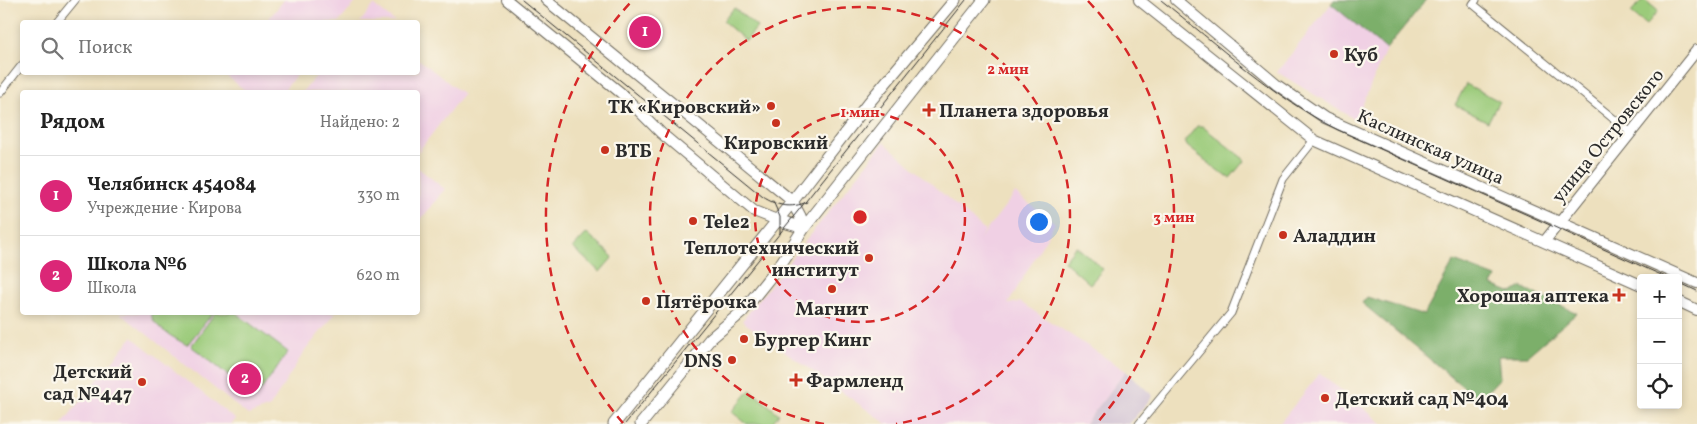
<!DOCTYPE html>
<html lang="ru">
<head>
<meta charset="utf-8">
<style>
  :root { --surface:#fff; --page:#f2f2f2; --text:#222; --muted:#767676; --line:#e0e0e0; --accent:#db2777 }
  body { margin:0; font-family:Vollkorn,serif; background:var(--page); color:var(--text) }
  .controls { position:absolute; right:15px; bottom:15px; display:grid; overflow:hidden; border-radius:5px; box-shadow:0 2px 8px #0003 }
  .controls button { width:45px; height:45px; display:grid; place-items:center; padding:0; border:0; border-bottom:1px solid var(--line); background:var(--surface); color:var(--text); font:25px sans-serif }
  .you { position:absolute; left:1038px; top:221px; width:18px; height:18px; margin:-12px; border:4px solid #fff; border-radius:50%; background:#1a73e8; box-shadow:0 0 0 8px #1a73e833 }
  .badge { display:grid; place-items:center; width:32px; height:32px; border-radius:50%; background:var(--accent); color:#fff; font-size:16px; font-weight:700 }
  .pin { position:absolute; translate:-50% -50%; border:2px solid #fff; box-shadow:0 1px 5px #0006 }
  .list { margin:0; padding:0; list-style:none }
  h2 { display:flex; justify-content:space-between; align-items:center; height:65px; margin:0; padding:0 20px; font-size:21px }
  h2 small { font-size:16px; font-weight:400; color:var(--muted) }
  .list li { display:grid; grid-template-columns:32px 1fr auto; gap:15px; align-items:center; box-sizing:border-box; height:80px; padding:0 20px; border-top:1px solid var(--line) }
  .list b { display:block; font-size:19px; white-space:nowrap }
  .list p { margin:0; font-size:16px; white-space:nowrap; color:var(--muted) }
  .list em { font-size:16px; font-style:normal; color:var(--muted) }
  .icon { flex:none; width:28px; height:28px; fill:none; stroke:currentColor; stroke-width:2; stroke-linecap:round; stroke-linejoin:round }
  .map { position:relative; flex:none; width:1697px; height:424px; overflow:hidden }
  .search { position:absolute; background:var(--surface); box-shadow:0 2px 8px #0003; left:20px; top:20px; width:400px; height:55px; display:flex; align-items:center; gap:12px; box-sizing:border-box; padding:0 18px; border-radius:5px; color:var(--muted); font-size:19px }
  .panel { position:absolute; background:var(--surface); box-shadow:0 2px 8px #0003; left:20px; top:90px; width:400px; height:225px; border-radius:5px }
  .map>svg:first-child { display:block }
</style>
</head>
<body>
<div class="map">
<svg width="1697" height="424" viewBox="0 0 1697 424">
  <rect width="100%" height="100%" fill="#fbf7ec"/>
  <filter id="ink" filterUnits="userSpaceOnUse"><feTurbulence type="fractalNoise" baseFrequency=".02" numOctaves="2"/><feDisplacementMap in="SourceGraphic" scale="10" xChannelSelector="R" yChannelSelector="G"/><feConvolveMatrix kernelMatrix="1 2 1 2 8 2 1 2 1" color-interpolation-filters="sRGB"/></filter>
  <filter id="wash" filterUnits="userSpaceOnUse"><feTurbulence type="fractalNoise" baseFrequency=".0096" numOctaves="4" result="noise"/><feDisplacementMap in="SourceGraphic" scale="20" xChannelSelector="R" yChannelSelector="G"/><feGaussianBlur stdDeviation="1.12" result="paint"/><feColorMatrix in="noise" values="0 0 0 0 0 0 0 0 0 0 0 0 0 0 0 0 0 1.4 0 .05"/><feComposite in="paint" operator="in"/></filter>
  <g filter="url(#wash)">
    <rect width="100%" height="100%" fill="#ede0be"/>
    <path fill="#f0d0e4" d="M284,0H358L339,22H266Z
      M1331,4L1386,49L1356,120L1277,72Z
      M374,5L395,22H360Z
      M418,59L463,94L418,152V92H302L319,73L418,72Z
      M225,72H298V73L282,92H247L224,74Z
      M884,142L985,231L979,240L1015,193L1055,223L1008,304L1020,302L1126,371L1085,424H887L742,321Z
      M418,168L445,189L418,223Z
      M120,313H336L304,352L270,407L248,415Z
      M132,337L235,419L231,424H62Z
      M1320,373L1383,424H1279Z"/>
    <path fill="#cebed1" d="M1126,371L1153,396L1129,424H1085Z"/>
    <path fill="#9bcb7a" stroke="#637b52" d="M1642,0H1645L1658,11L1646,25L1631,13Z
      M734,8L757,27L746,41L723,21Z
      M1466,84L1499,101L1488,122L1455,105Z
      M1197,126H1202L1245,160L1230,178L1225,176L1187,146L1185,141Z
      M587,233L613,257L600,272L573,248Z
      M1076,246L1103,269L1090,284L1064,261Z
      M151,313V312L213,313L187,345C176,339 152,327 151,313Z
      M215,313H236L288,352L256,397L191,346Z
      M750,390L779,414L771,424H747L732,412Z"/>
    <path fill="#7caf6a" stroke="#546d4a" d="M1334,0H1426L1386,49L1331,4Z
      M1454,261L1496,277L1492,285L1512,293L1521,287L1577,313L1527,356H1498L1500,378L1479,400L1362,303L1367,297L1424,315Z"/>
  </g>
  <g filter="url(#ink)">
    <g fill="none" stroke-linecap="round" stroke-linejoin="round">
      <g stroke="#6f6a5e" stroke-width="9">
        <path id="street" d="M1476,0L1473,4L1631,133
          M57,22L75,0
          M0,93L22,65
          M1139,424L1231,313L1283,179L1314,140"/>
      </g>
      <g stroke="#6f6a5e" stroke-width="12">
        <path id="secondary" d="M507,0L621,93L661,133L754,211L777,220
          M546,0L792,201
          M1139,0L1314,140L1641,285
          M1176,0L1277,85L1325,118L1697,283
          M1544,242L1697,50
          M1678,301L1697,310"/>
      </g>
      <g stroke="#6f6a5e" stroke-width="13">
        <path id="primary" d="M792,201L800,216L804,228
          M777,220L804,228
          M614,424L788,207L866,106L955,0
          M641,424L710,339L742,312L782,262L804,228L984,0"/>
      </g>
      <use href="#street" stroke="#fff" stroke-width="7"/>
      <use href="#secondary" stroke="#fff" stroke-width="10"/>
      <use href="#primary" stroke="#fff" stroke-width="11"/>
      <path stroke="#2b2b2b" stroke-width="1" d="M522,0L763,197C777,206 791,209 807,202
        M1161,0C1218,45 1273,97 1338,130L1668,278
        M773,201L780,217V234
        M1678,282L1697,291
        M625,424L798,211L966,0"/>
    </g>
  </g>
  <g fill="none" stroke="#d62828" stroke-width="2.5" stroke-dasharray="9 6">
    <circle cx="860" cy="217" r="105"/>
    <path d="M824 424A210 210 0 1 1 896 424"/>
    <path d="M623 423A314 314 0 0 1 632 1M1088 1A314 314 0 0 1 1097 423"/>
  </g>
  <g fill="#c8321e" stroke="#fbf7ec" stroke-width="2">
    <circle cx="1334" cy="54" r="5"/>
    <circle cx="771" cy="106" r="5"/>
    <path d="M926.5 102.5h5v5h5v5h-5v5h-5v-5h-5v-5h5z"/>
    <circle cx="776" cy="123" r="5"/>
    <circle cx="605" cy="150" r="5"/>
    <circle cx="693" cy="221" r="5"/>
    <circle cx="1283" cy="235" r="5"/>
    <circle cx="869" cy="258" r="5"/>
    <circle cx="832" cy="289" r="5"/>
    <path d="M1616.5 287.5h5v5h5v5h-5v5h-5v-5h-5v-5h5z"/>
    <circle cx="646" cy="301" r="5"/>
    <circle cx="744" cy="339" r="5"/>
    <circle cx="732" cy="360" r="5"/>
    <path d="M793.5 372.5h5v5h5v5h-5v5h-5v-5h-5v-5h5z"/>
    <circle cx="142" cy="382" r="5"/>
    <circle cx="1325" cy="398" r="5"/>
  </g>
  <g text-anchor="middle" stroke-width="4.5" stroke-linejoin="round" paint-order="stroke">
    <g font-size="19" font-weight="bold" fill="#2b2b2b" stroke="#fbf7ec" text-anchor="start">
      <text x="1344" y="61">Куб</text>
      <text x="761" y="113" text-anchor="end">ТК «Кировский»</text>
      <text x="939" y="117">Планета здоровья</text>
      <text x="776" y="149" text-anchor="middle">Кировский</text>
      <text x="615" y="157">ВТБ</text>
      <text x="703" y="228">Tele2</text>
      <text x="1293" y="242">Аладдин</text>
      <text x="859" y="254" text-anchor="end">Теплотехнический<tspan x="859" dy="22">институт</tspan></text>
      <text x="1609" y="302" text-anchor="end">Хорошая аптека</text>
      <text x="656" y="308">Пятёрочка</text>
      <text x="832" y="315" text-anchor="middle">Магнит</text>
      <text x="754" y="346">Бургер Кинг</text>
      <text x="722" y="367" text-anchor="end">DNS</text>
      <text x="132" y="378" text-anchor="end">Детский<tspan x="132" dy="22">сад №447</tspan></text>
      <text x="806" y="387">Фармленд</text>
      <text x="1335" y="405">Детский сад №404</text>
    </g>
    <g font-size="19" fill="#2b2b2b" stroke="#fbf7ec">
      <text transform="translate(1607 135) rotate(-51)" y="7">улица Островского</text>
      <text transform="translate(1431 146) rotate(24)" y="7">Каслинская улица</text>
    </g>
  </g>
  <circle cx="860" cy="217" r="8" fill="#d62828" stroke="#fbf7ec" stroke-width="2.5"/>
  <g font-size="15" text-anchor="middle" font-weight="bold" fill="#d62828" stroke="#fbf7ec" stroke-width="4.5" stroke-linejoin="round" paint-order="stroke">
    <text x="1008" y="74">2 мин</text>
    <text x="860" y="117">1 мин</text>
    <text x="1174" y="222">3 мин</text>
  </g>
</svg>
<div class="controls">
<button>+</button>
<button>−</button>
<button><svg class="icon" aria-label="locate" viewBox="0 0 24 24"><circle cx="12" cy="12" r="6"/><path d="M12 2v4M12 18v4M2 12h4M18 12h4"/></svg></button>
</div>
<div class="you"></div>
<div class="pin badge" style="left:645px;top:32px">1</div>
<div class="pin badge" style="left:245px;top:379px">2</div>
<div class="search"><svg class="icon" aria-label="search" viewBox="0 0 24 24"><circle cx="10" cy="10" r="6"/><path d="M15 15l6 6"/></svg>Поиск</div>
<section class="panel">
<h2>Рядом<small>Найдено: 2</small></h2>
<ul class="list">
<li><span class="badge">1</span><div><b>Челябинск 454084</b><p>Учреждение · Кирова</p></div><em>330 m</em></li>
<li><span class="badge">2</span><div><b>Школа №6</b><p>Школа</p></div><em>620 m</em></li>
</ul>
</section>
</div>
</body>
</html>
